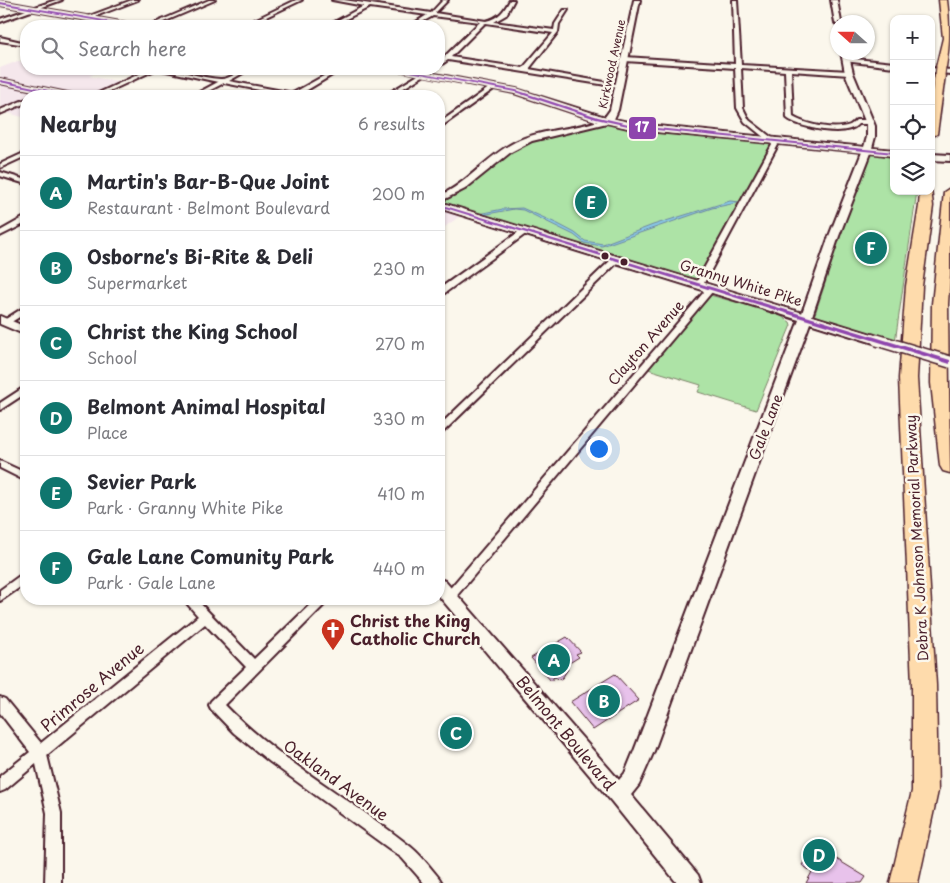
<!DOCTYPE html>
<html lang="en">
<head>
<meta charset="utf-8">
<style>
  :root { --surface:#fff; --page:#f7f7f7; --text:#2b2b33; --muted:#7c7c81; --line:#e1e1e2; --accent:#0f766e }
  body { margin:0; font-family:"Playpen Sans",sans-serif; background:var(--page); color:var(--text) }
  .controls { position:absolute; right:15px; top:15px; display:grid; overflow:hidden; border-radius:10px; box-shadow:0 1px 4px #0004 }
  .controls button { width:45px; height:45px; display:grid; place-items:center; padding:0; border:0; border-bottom:1px solid var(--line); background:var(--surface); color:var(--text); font:25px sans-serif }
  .compass { position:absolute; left:830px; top:15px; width:45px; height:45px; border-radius:50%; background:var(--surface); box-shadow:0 1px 4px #0004; rotate:291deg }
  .you { position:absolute; left:598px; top:448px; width:18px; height:18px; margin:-12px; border:4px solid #fff; border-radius:50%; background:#1a73e8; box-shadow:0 0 0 8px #1a73e833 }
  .badge { display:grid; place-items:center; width:32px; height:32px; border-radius:50%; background:var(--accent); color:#fff; font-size:16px; font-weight:700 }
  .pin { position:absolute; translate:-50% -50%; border:2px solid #fff; box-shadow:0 1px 5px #0006 }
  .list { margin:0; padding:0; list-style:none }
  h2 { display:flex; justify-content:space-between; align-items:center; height:65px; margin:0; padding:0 20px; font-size:21px }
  h2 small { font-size:16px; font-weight:400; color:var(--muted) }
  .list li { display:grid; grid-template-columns:32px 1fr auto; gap:15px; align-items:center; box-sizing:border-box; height:75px; padding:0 20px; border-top:1px solid var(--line) }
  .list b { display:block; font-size:19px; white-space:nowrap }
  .list p { margin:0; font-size:16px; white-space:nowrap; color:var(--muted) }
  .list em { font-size:16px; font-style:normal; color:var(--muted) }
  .icon { flex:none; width:28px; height:28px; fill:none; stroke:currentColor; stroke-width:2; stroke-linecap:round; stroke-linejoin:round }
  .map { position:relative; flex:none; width:950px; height:883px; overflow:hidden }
  .search { position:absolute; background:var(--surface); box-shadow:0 1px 4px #0004; left:20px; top:20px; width:425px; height:55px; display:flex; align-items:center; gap:12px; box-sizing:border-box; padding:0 18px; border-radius:20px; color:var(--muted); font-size:19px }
  .panel { position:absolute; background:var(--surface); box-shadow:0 1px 4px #0004; left:20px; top:90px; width:425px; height:515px; border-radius:20px }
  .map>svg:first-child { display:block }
</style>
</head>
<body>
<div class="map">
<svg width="950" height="883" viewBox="0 0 950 883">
  <rect width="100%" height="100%" fill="#fbf7ec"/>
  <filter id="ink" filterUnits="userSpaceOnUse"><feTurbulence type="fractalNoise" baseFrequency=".02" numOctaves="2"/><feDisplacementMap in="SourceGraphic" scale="10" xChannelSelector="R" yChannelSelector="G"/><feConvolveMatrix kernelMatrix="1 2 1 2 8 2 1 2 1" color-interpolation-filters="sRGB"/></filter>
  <g filter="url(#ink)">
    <path fill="#f5e7ec" d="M18,61L25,63L22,64L26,65V69L53,71L59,69H105L89,76L123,83L95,96H26V118L0,111V68Z
      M439,205L463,214L439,231Z"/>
    <path fill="#ade3a6" stroke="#7c8168" d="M607,122L774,143L697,283L440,203L461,193L514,149L530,141Z
      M870,154L894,155V191H917L895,342L822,320L815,314L833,259V251Z
      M710,295L778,314L790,322L791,325L756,410L698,392L701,385L648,369Z"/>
    <path fill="#88cae9" stroke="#6f869d" d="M730,201L741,202L712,208L602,246L584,243L574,235L523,210L514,209L482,215L478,214L503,209L522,208L558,224L575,233L585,241L603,244L653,225Z"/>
    <path fill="#e8c2eb" stroke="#4a1f2b" d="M567,637L581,652L576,654L579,657L563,667L568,669L561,680L554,677L551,681L531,658Z
      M615,674L639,700L593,730L570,702Z
      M815,846L866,877L862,883H806L812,872L802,865Z"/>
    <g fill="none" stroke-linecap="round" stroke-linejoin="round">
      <g stroke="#4a1f2b" stroke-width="4">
        <path id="street" d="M56,0H62L0,22V19Z
          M132,0H138L88,19L84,18Z
          M209,0H215L154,26H148Z
          M296,0H302L247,26H242Z
          M332,0H344L431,13L443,0H448L435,13L486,21C499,18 504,11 510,0H514L506,15L494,22L554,30L555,24L564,10H568L559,24L558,32L529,69L622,85L619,87L448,60L439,66V62L480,22L433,16L415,26H410L427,15L370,7L332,26H327L364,6ZM486,23L553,33L523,68L451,57L484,24Z
          M733,0H737L741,65L849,71L852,73L849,75L791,71L793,117C806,125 835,131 850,125C852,124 854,122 856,120H869L872,122L869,124H858C847,138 799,128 787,118L785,71L741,68L743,108L749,120L776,141L778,145L704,283L712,292L454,599L450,601L446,599L444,596L446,593L704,292L696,283L772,145L771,143L745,122L737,108L735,68L625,61L622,59L625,57L735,64Z
          M0,37L26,43V45L0,41Z
          M846,58L894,63V67L844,61V59Z
          M931,68L950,70V74L931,72Z
          M150,69H157L99,96H92Z
          M157,69C178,68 199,78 220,79C230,80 239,69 250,69L229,81L293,93L336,69H342L299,95L301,96H290L224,83L199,96H192L218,82Z
          M428,69H434L391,96H384Z
          M493,85L498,86L439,128V123Z
          M49,90L52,92L51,93L43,96H35Z
          M26,99V103L0,114V110Z
          M26,152V156L0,168V164Z
          M0,172L26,180V184L0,176Z
          M23,218H26V223L0,236V231Z
          M520,231H523L527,233L442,295H439V289Z
          M612,259H618L619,261L442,433L439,434V426Z
          M23,308H26V313L8,324H2L1,322Z
          M26,386V393L0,410V403Z
          M0,461L26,473V481L0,468Z
          M26,573V583L0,601V590L22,574Z
          M183,599H196L254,659L316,599H329L327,602L225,705C279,761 350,798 411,847C421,855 430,867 439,878L442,883H424L402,858L270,762L234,733L211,709L209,705L211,701L246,667L205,624L47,755L61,813V883H45L47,813L36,764L5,790L0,792V776L30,752L0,713V697L5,699L41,743L198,616Z"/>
      </g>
      <g stroke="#4a1f2b" stroke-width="4">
        <path id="secondary" d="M634,0H640L618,110L614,119L637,124L864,147L867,137V126L845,73L841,52H848L853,73L875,126V137L872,148L894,150V156L871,153L839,236L812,316L881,337L883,340L877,344L810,323L654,751L639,785L631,795L698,875L701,883H677L612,802L439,596V579L445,581L619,780L625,773L634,751L799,320L439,208V202L802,313L829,236L862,152L637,130L607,123L532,141L511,152L465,189L439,202V196C468,183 487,156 515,142C541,129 571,130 598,121L514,93L393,69H408L516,89L605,117L610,110Z
          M831,0H837L841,22H838V25L835,23Z
          M0,1L132,24L135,26H122L0,5Z
          M0,79L72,94L76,96H62L0,83Z
          M931,154L950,155V161L931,160Z
          M0,316L26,327V335L0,324Z"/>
      </g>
      <g stroke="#4a1f2b" stroke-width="3">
        <path id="highway" d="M939,0H947C950,23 950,44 946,67L941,70L936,67L943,38Z
          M940,72L945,75L937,134L931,137V97L935,75Z
          M950,188V275L948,304L950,473L943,471L940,466L931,383L932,304L944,192Z
          M931,189L933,206L922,286L917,378L936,685L938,791L918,883H890L912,791V685L899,378L906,286L919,206L920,191H931Z"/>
      </g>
      <use href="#street" fill="#fbf7ec" fill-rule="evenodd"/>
      <use href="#secondary" fill="#fbf7ec" fill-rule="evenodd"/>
      <use href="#highway" fill="#fedbac" fill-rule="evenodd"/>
      <g stroke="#4a1f2b" stroke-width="14" stroke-linecap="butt">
        <path id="secondary-bridge" d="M877,340L950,362"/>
      </g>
      <g stroke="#4a1f2b" stroke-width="11" stroke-linecap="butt">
        <path id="highway-bridge" d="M940,75L941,67"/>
      </g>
      <use href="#secondary-bridge" stroke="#fbf7ec" stroke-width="11"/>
      <use href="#highway-bridge" stroke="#fedbac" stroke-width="9"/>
      <g stroke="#fbf7ec" stroke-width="4">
        <path id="bus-1" d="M0,2L132,25L134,26H128L0,4Z
          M395,69H401L516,90L598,117L637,126L894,152V154L637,128L596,119L515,92Z
          M0,80L72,95L74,96H68L0,82Z
          M439,204L950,360V364L439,206Z"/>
      </g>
      <use href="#bus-1" fill="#8e44ad" fill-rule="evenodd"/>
    </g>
  </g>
  <defs>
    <g id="church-pin" transform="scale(1.25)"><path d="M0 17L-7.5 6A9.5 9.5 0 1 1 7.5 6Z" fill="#c8321e" stroke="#fbf7ec"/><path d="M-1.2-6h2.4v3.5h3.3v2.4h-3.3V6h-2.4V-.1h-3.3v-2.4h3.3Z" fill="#fff"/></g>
  </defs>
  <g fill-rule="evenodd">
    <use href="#church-pin" x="333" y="630"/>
  </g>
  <g fill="#4a1f2b" stroke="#fbf7ec" stroke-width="2">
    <circle cx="605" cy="256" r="4.5"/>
    <circle cx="624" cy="262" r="4.5"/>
  </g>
  <g text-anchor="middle" stroke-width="5" stroke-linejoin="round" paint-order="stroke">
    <g font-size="11" fill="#4a1f2b" stroke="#fbf7ec">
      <text transform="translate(612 64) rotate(-78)" y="4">Kirkwood Avenue</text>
    </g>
    <g font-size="14" fill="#4a1f2b" stroke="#fbf7ec">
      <text transform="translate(741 283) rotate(17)" y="5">Granny White Pike</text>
      <text transform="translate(646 343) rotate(-49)" y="5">Clayton Avenue</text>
      <text transform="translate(766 427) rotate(-69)" y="5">Gale Lane</text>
      <text transform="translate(917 538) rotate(-93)" y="5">Debra K Johnson Memorial Parkway</text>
    </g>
    <g font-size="16" font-weight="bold" fill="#4a1f2b" stroke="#fbf7ec" text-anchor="start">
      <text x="350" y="627">Christ the King<tspan x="350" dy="18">Catholic Church</tspan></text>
    </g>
    <g font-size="16" fill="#4a1f2b" stroke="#fbf7ec">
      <text transform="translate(92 687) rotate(-40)" y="6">Primrose Avenue</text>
      <text transform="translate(566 733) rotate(50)" y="6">Belmont Boulevard</text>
      <text transform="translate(336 780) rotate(36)" y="6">Oakland Avenue</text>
    </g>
  </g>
  <rect stroke="#fbf7ec" stroke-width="2" x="628" y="116" width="29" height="24" rx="5" fill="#8e44ad"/>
  <g font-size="14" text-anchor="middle" font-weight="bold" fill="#fff">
    <text x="642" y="132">17</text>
  </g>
</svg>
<div class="controls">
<button>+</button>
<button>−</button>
<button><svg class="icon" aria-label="locate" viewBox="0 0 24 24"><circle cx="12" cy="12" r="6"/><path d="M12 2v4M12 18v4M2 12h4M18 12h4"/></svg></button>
<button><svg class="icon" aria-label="layers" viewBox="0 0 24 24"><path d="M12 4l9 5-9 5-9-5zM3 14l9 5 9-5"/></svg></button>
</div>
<svg class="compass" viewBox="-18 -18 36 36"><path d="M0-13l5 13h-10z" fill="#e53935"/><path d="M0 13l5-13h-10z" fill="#7c7c81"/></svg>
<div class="you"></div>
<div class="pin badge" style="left:554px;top:660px">A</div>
<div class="pin badge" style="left:604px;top:701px">B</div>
<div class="pin badge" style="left:456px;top:733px">C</div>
<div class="pin badge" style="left:819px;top:855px">D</div>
<div class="pin badge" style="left:591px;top:202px">E</div>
<div class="pin badge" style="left:871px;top:248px">F</div>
<div class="search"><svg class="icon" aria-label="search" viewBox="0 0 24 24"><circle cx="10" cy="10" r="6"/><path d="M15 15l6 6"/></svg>Search here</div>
<section class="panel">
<h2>Nearby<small>6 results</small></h2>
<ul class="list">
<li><span class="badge">A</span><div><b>Martin's Bar-B-Que Joint</b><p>Restaurant · Belmont Boulevard</p></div><em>200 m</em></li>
<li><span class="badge">B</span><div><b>Osborne's Bi-Rite &amp; Deli</b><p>Supermarket</p></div><em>230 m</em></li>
<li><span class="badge">C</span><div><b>Christ the King School</b><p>School</p></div><em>270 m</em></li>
<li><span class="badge">D</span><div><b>Belmont Animal Hospital</b><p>Place</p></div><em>330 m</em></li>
<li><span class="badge">E</span><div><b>Sevier Park</b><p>Park · Granny White Pike</p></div><em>410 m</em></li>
<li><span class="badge">F</span><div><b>Gale Lane Comunity Park</b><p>Park · Gale Lane</p></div><em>440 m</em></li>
</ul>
</section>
</div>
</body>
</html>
